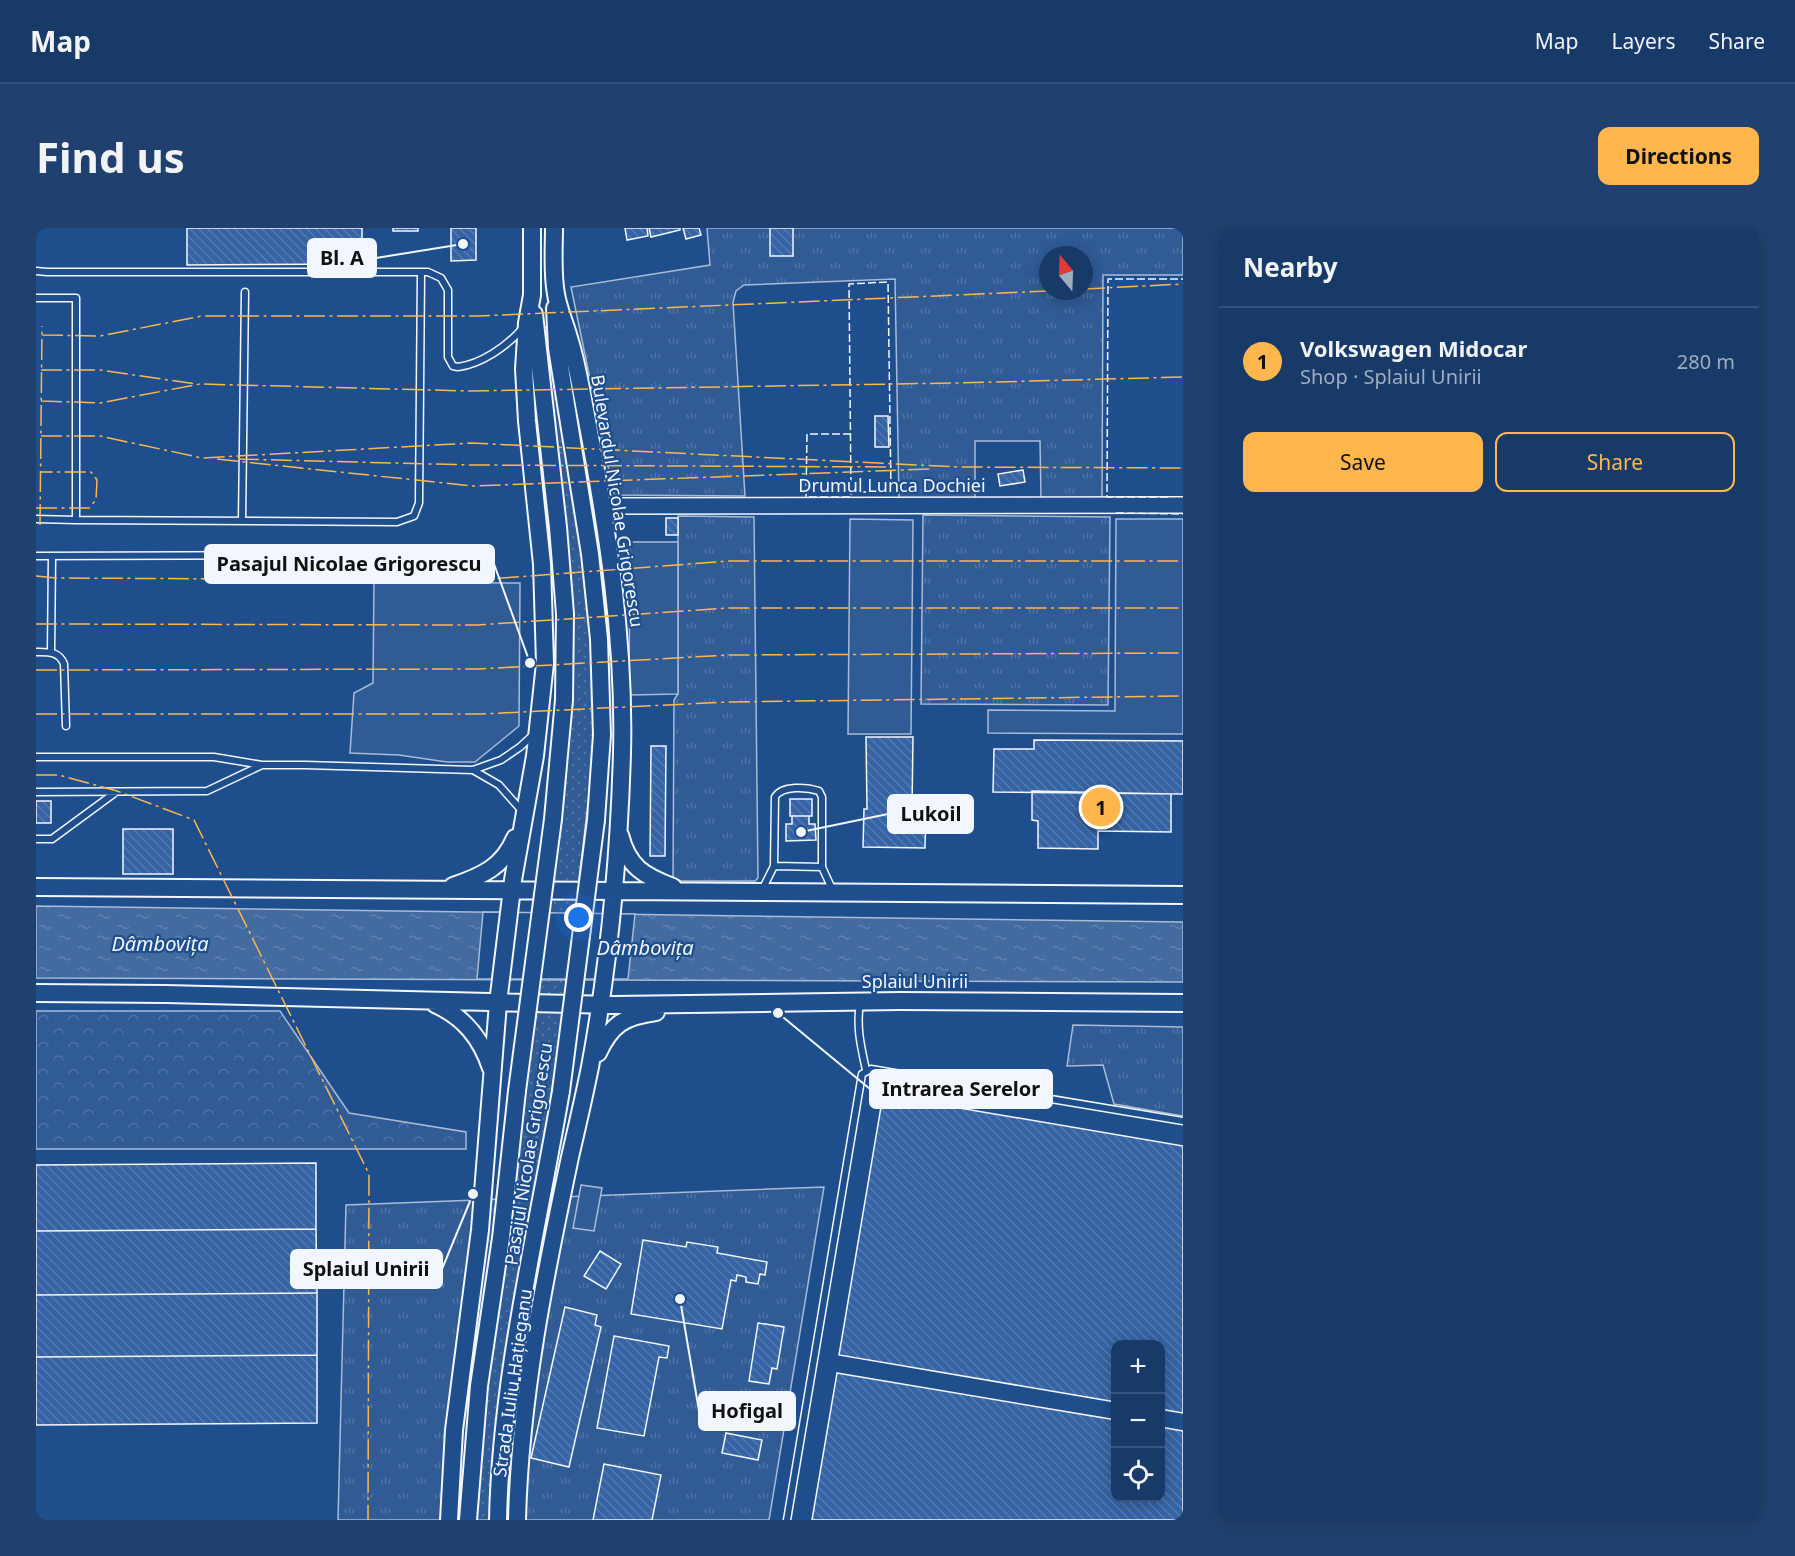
<!DOCTYPE html>
<html lang="en">
<head>
<meta charset="utf-8">
<style>
  :root { --surface:#173a69; --page:#20416f; --text:#f1f3f6; --muted:#9eadc0; --line:#36547d; --accent:#ffb74d }
  body { margin:0; font-family:"Noto Sans",sans-serif; background:var(--page); color:var(--text) }
  .controls { position:absolute; right:18px; bottom:18px; display:grid; overflow:hidden; border-radius:12px; box-shadow:0 3px 15px #0003 }
  .controls button { width:54px; height:54px; display:grid; place-items:center; padding:0; border:0; border-bottom:2px solid var(--line); background:var(--surface); color:var(--text); font:30px sans-serif }
  .compass { position:absolute; left:1003px; top:18px; width:54px; height:54px; border-radius:50%; background:var(--surface); box-shadow:0 3px 15px #0003; rotate:341deg }
  .you { position:absolute; left:543px; top:690px; width:21px; height:21px; margin:-15px; border:4px solid #fff; border-radius:50%; background:#1a73e8; box-shadow:0 0 0 9px #1a73e833 }
  .badge { display:grid; place-items:center; width:39px; height:39px; border-radius:50%; background:var(--accent); color:#111; font-size:20px; font-weight:700 }
  .pin { position:absolute; translate:-50% -50%; border:3px solid #fff; box-shadow:0 2px 6px #0006 }
  .list { margin:0; padding:0; list-style:none }
  h2 { display:flex; justify-content:space-between; align-items:center; height:78px; margin:0; padding:0 24px; font-size:26px }
  h2 small { font-size:20px; font-weight:400; color:var(--muted) }
  .list li { display:grid; grid-template-columns:39px 1fr auto; gap:18px; align-items:center; box-sizing:border-box; height:108px; padding:0 24px; border-top:2px solid var(--line) }
  .list b { display:block; font-size:22px; white-space:nowrap }
  .list p { margin:0; font-size:20px; white-space:nowrap; color:var(--muted) }
  .list em { font-size:20px; font-style:normal; color:var(--muted) }
  .actions { display:flex; gap:12px; padding:18px 24px }
  .actions a { flex:1; padding:14px 0; border:2px solid var(--accent); border-radius:12px; text-align:center; font-size:21px; color:var(--accent) }
  .actions .main { background:var(--accent); color:#111 }
  .icon { flex:none; width:33px; height:33px; fill:none; stroke:currentColor; stroke-width:2; stroke-linecap:round; stroke-linejoin:round }
  .map { position:relative; flex:none; width:1147px; height:1292px; overflow:hidden; border-radius:12px }
  header { display:flex; align-items:center; gap:36px; box-sizing:border-box; height:84px; padding:0 30px; background:var(--surface); border-bottom:2px solid var(--line) }
  header strong { font-size:28px }
  nav { display:flex; gap:33px; margin-inline-start:auto; font-size:21px }
  .intro { display:flex; align-items:center; justify-content:space-between; box-sizing:border-box; height:144px; padding:0 36px }
  h1 { margin:0; font-size:42px }
  .button { padding:15px 27px; border-radius:12px; background:var(--accent); color:#111; font-size:21px; font-weight:700 }
  main { display:flex; gap:36px; padding:0 36px }
  aside { flex:1; background:var(--surface); border-radius:12px; box-shadow:0 3px 15px #0003 }
  .map>svg:first-child { display:block }
</style>
</head>
<body>
<header>
<strong>Map</strong>
<nav><a>Map</a><a>Layers</a><a>Share</a></nav>
</header>
<div class="intro"><h1>Find us</h1><a class="button">Directions</a></div>
<main>
<div class="map">
<svg width="1147" height="1292" viewBox="0 0 1147 1292">
  <defs>
    <pattern id="grass-tufts" width="24" height="20" patternUnits="userSpaceOnUse" patternTransform="scale(1.5)"><rect width="24" height="20" fill="#305b95"/><path d="M3 7l-1-3M5 7V3M7 7l1-3M15 17l-1-3M17 17v-4M19 17l1-3" fill="none" stroke="#4e73a5"/></pattern>
    <pattern id="forest-crowns" width="20" height="18" patternUnits="userSpaceOnUse" patternTransform="scale(1.5)"><rect width="20" height="18" fill="#305b95"/><path d="M2 6a3 3 0 1 1 6 0M12 15a3 3 0 1 1 6 0" fill="none" stroke="#4e73a5"/></pattern>
    <pattern id="garden-dots" width="8" height="8" patternUnits="userSpaceOnUse" patternTransform="scale(1.5)"><rect width="8" height="8" fill="#305b95"/><path d="M2 2h.1M6 6h.1" fill="none" stroke="#4e73a5" stroke-width="1.8" stroke-linecap="round"/></pattern>
    <pattern id="water-ripples" width="26" height="14" patternUnits="userSpaceOnUse" patternTransform="scale(1.5)"><rect width="26" height="14" fill="#446ba0"/><path d="M2 4q2-2 4 0t4 0M15 11q2-2 4 0t4 0" fill="none" stroke="#5f81ae"/></pattern>
    <pattern id="building-back-hatch" width="6" height="6" patternUnits="userSpaceOnUse" patternTransform="scale(1.5)"><rect width="6" height="6" fill="#3563a3"/><path d="M-1 5l2 2M0 0l6 6M5-1l2 2" fill="none" stroke="#537ab1"/></pattern>
  </defs>
  <rect width="100%" height="100%" fill="#1f4e8c"/>
  <path fill="url(#grass-tufts)" stroke="#a8bbd7" stroke-width="1.5" fill-rule="evenodd" d="M671,0H1147V47H1067L1066,273L1005,271L1004,213H939V271H863L859,51L708,57L700,63L697,74L709,268L578,267L535,59L674,37ZM1012,27H1048V63H1012Z
    M887,287L1074,289L1072,477L885,476Z
    M642,288L718,289L722,650L719,653H637L638,472L642,466Z
    M1037,797L1147,799V888L1078,876L1067,837L1031,838Z
    M788,959L733,1292H302L310,977Z"/>
  <path fill="url(#forest-crowns)" stroke="#a8bbd7" stroke-width="1.5" d="M0,783H244L313,885L430,904V921H0Z"/>
  <path fill="url(#garden-dots)" stroke="#a8bbd7" stroke-width="1.5" d="M507,99L512,100C522,164 532,228 541,291C552,367 561,443 557,520C554,564 548,608 543,652C534,730 525,808 512,886C489,1021 459,1154 454,1292H440L447,1184L467,1057L530,520Z"/>
  <path fill="#305b95" stroke="#a8bbd7" stroke-width="1.5" d="M814,291L877,292L875,506H812Z
    M1080,291H1147V506L952,505V482L1079,483Z
    M594,314H642V466L593,467Z
    M338,354L484,355L483,498L439,534H411L363,527L314,525L318,465L337,455Z
    M545,957L566,960L558,1003L537,1000Z"/>
  <path fill="url(#water-ripples)" stroke="#a8bbd7" stroke-width="1.5" d="M0,678L1147,694V754L0,750Z"/>
  <path fill="#1f4e8c" stroke="#a8bbd7" stroke-width="1.5" d="M447,684L599,686L592,751H441Z"/>
  <path fill="url(#building-back-hatch)" stroke="#f2f6ff" stroke-width="1.5" d="M151,0H326V36L151,37Z
    M357,0H382V3H357Z
    M415,0H440V32L415,33Z
    M589,0H611L612,8L591,12Z
    M613,0H644V2L615,9Z
    M647,0H663L665,7L650,11Z
    M734,0H757V28H734Z
    M839,188H852L853,219H839Z
    M987,242L989,254L964,258L962,246Z
    M630,290H642V307H630Z
    M830,509H877L876,581L890,582L889,620L827,619L828,581H831Z
    M998,512L1147,513V566L957,564L958,521H998Z
    M615,518H630L629,628H614Z
    M996,563L1135,566V604L1062,603V621L1002,620V593L996,592Z
    M754,571H776V588H754Z
    M0,573H15V595H0Z
    M756,588H773V596H779L780,612L750,613V596H756Z
    M87,601H137V646H87Z
    M847,867L1147,918V1185L1124,1181V1116H1080V1174L803,1127Z
    M280,935V1001L0,1003V937Z
    M280,1001L281,1065L0,1067V1003Z
    M607,1012L650,1019L651,1014L682,1019L681,1025L731,1034L729,1047L724,1046L722,1056L710,1054V1049L701,1047L700,1053L695,1052L686,1101L595,1086Z
    M564,1023L585,1036L570,1061L548,1048Z
    M281,1065V1127L0,1129V1067Z
    M529,1079L561,1087L559,1097L565,1099L533,1239L495,1230Z
    M722,1095L748,1099L741,1141L736,1140L733,1156L713,1153Z
    M578,1108L633,1118L631,1130L623,1129L608,1208L561,1200Z
    M281,1127V1195L0,1197V1129Z
    M801,1145L1080,1192V1270H1124V1199L1147,1203V1292H776Z
    M690,1205L726,1212L722,1232L686,1225Z
    M568,1236L625,1247L616,1292H557Z"/>
  <g fill="none" stroke-linecap="round" stroke-linejoin="round">
    <g stroke="#f2f6ff" stroke-width="9">
      <path id="service" d="M0,43L11,44H392L405,50L412,62V129L417,138L422,139C445,136 470,119 486,101
        M0,70H40V292L0,291
        M40,292L361,294L378,288L383,275L385,44
        M206,293L209,64
        M0,328L297,327
        M0,424C12,424 23,423 28,436L30,498
        M15,424L16,328
        M0,529H178L226,537
        M437,542L463,557L486,583
        M0,564L171,563L226,537H269L437,542L465,532L484,519L498,506
        M0,611H16L80,564
        M738,638L739,569C746,557 771,559 783,563L786,569V639
        M726,662L738,638L786,639L797,663
        M824,775C820,799 825,819 830,842
        M751,1292L826,846L835,841L1147,893"/>
    </g>
    <g stroke="#f2f6ff" stroke-width="18">
      <path id="tertiary" d="M566,278L1147,277"/>
    </g>
    <g stroke="#f2f6ff" stroke-width="20">
      <path id="secondary" d="M519,80L521,120L554,326L563,411L566,507L560,592
        M498,86L522,299L529,386L528,472L517,591
        M584,607C592,639 608,648 637,659
        M417,658C446,648 467,639 479,610
        M0,659L1147,667
        M0,765L130,766L578,777L864,773L1147,775
        M399,776C428,789 445,810 455,840
        M562,825C575,796 589,788 620,784
        M413,1292L418,1202L444,1002L462,775L477,652L499,528L509,435L506,336L491,193L488,141L491,95L496,67V0
        M432,1292L443,1158L465,1010L481,863
        M462,1292C465,1149 501,1004 525,863
        M481,1292C484,1170 509,1048 534,929C541,899 548,869 554,839C573,736 583,630 586,525C589,412 571,298 550,187C545,161 541,135 533,110C529,95 522,80 520,66C516,45 518,21 518,0"/>
    </g>
    <use href="#service" stroke="#1f4e8c" stroke-width="6"/>
    <use href="#tertiary" stroke="#1f4e8c" stroke-width="15"/>
    <use href="#secondary" stroke="#1f4e8c" stroke-width="16"/>
    <g stroke="#f2f6ff" stroke-width="20" stroke-linecap="butt">
      <path id="secondary-bridge" d="M481,863L517,591
        M525,863L560,592"/>
    </g>
    <use href="#secondary-bridge" stroke="#1f4e8c" stroke-width="16"/>
    <path stroke="#f2f6ff" stroke-width="1.5" stroke-dasharray="8 3" stroke-linecap="butt" d="M815,206H771L770,269H815V264
      M830,264H815L813,56L852,54L855,263L838,264
      M1132,269H1071L1072,51H1147
      M1080,285L1147,286"/>
    <path stroke="#ffb74d" stroke-width="1.5" stroke-dasharray="21 4.5 3 4.5" stroke-linecap="butt" d="M1048,61L1147,56
      M6,107L64,108L166,88H443L1012,63
      M5,142H64L160,156
      M5,173L64,175L164,156L433,163L920,155L1147,149
      M5,208H64L166,230L435,215L922,239L1147,240
      M181,231L436,258L894,241
      M202,231L436,237L856,239
      M0,280H53L60,272L61,252L55,244H5
      M4,297L6,98
      M0,348L20,350L440,352L693,333H1147
      M0,396L441,397L693,380H1147
      M0,442L443,441L693,427L1147,425
      M0,486H445L692,474L1147,468
      M0,547H23L81,563L158,592L333,946L332,1292"/>
  </g>
  <g text-anchor="middle" stroke-width="4.5" stroke-linejoin="round" paint-order="stroke">
    <g font-size="18" fill="#f2f6ff" stroke="#1f4e8c">
      <text x="856" y="264">Drumul Lunca Dochiei</text>
      <text transform="translate(581 273) rotate(81)" y="6">Bulevardul Nicolae Grigorescu</text>
      <text x="879" y="760">Splaiul Unirii</text>
      <text transform="translate(493 926) rotate(-81)" y="6">Pasajul Nicolae Grigorescu</text>
      <text transform="translate(477 1155) rotate(-82)" y="6">Strada Iuliu Hațieganu</text>
    </g>
    <g font-size="20" font-style="italic" fill="#f2f6ff" stroke="#1f4e8c">
      <text x="124" y="723">Dâmbovița</text>
      <text x="609" y="727">Dâmbovița</text>
    </g>
  </g>
  <path fill="none" stroke="#f2f6ff" stroke-width="2" d="M427 16L340 30M494 435L458 336M765 604L852 586M742 785L834 861M437 966L406 1041M644 1071L663 1183"/>
  <g fill="#f2f6ff" stroke="#1f4e8c" stroke-width="2">
    <circle cx="427" cy="16" r="6"/>
    <circle cx="494" cy="435" r="6"/>
    <circle cx="765" cy="604" r="6"/>
    <circle cx="742" cy="785" r="6"/>
    <circle cx="437" cy="966" r="6"/>
    <circle cx="644" cy="1071" r="6"/>
  </g>
  <g fill="#f2f6ff" stroke="#f2f6ff" stroke-width="2">
    <rect x="272" y="11" width="68" height="38" rx="6"/>
    <rect x="169" y="317" width="289" height="38" rx="6"/>
    <rect x="852" y="567" width="85" height="38" rx="6"/>
    <rect x="834" y="842" width="182" height="38" rx="6"/>
    <rect x="255" y="1022" width="151" height="38" rx="6"/>
    <rect x="663" y="1164" width="96" height="38" rx="6"/>
  </g>
  <g font-size="20" text-anchor="middle" font-weight="bold" fill="#111">
    <text x="306" y="37">Bl. A</text>
    <text x="313" y="343">Pasajul Nicolae Grigorescu</text>
    <text x="895" y="593">Lukoil</text>
    <text x="925" y="868">Intrarea Serelor</text>
    <text x="330" y="1048">Splaiul Unirii</text>
    <text x="711" y="1190">Hofigal</text>
  </g>
</svg>
<div class="controls">
<button>+</button>
<button>−</button>
<button><svg class="icon" aria-label="locate" viewBox="0 0 24 24"><circle cx="12" cy="12" r="6"/><path d="M12 2v4M12 18v4M2 12h4M18 12h4"/></svg></button>
</div>
<svg class="compass" viewBox="-18 -18 36 36"><path d="M0-13l5 13h-10z" fill="#e53935"/><path d="M0 13l5-13h-10z" fill="#9eadc0"/></svg>
<div class="you"></div>
<div class="pin badge" style="left:1065px;top:579px">1</div>
</div>
<aside>
<h2>Nearby<small></small></h2>
<ul class="list">
<li><span class="badge">1</span><div><b>Volkswagen Midocar</b><p>Shop · Splaiul Unirii</p></div><em>280 m</em></li>
</ul>
<div class="actions"><a class="main">Save</a><a>Share</a></div>
</aside>
</main>
</body>
</html>
